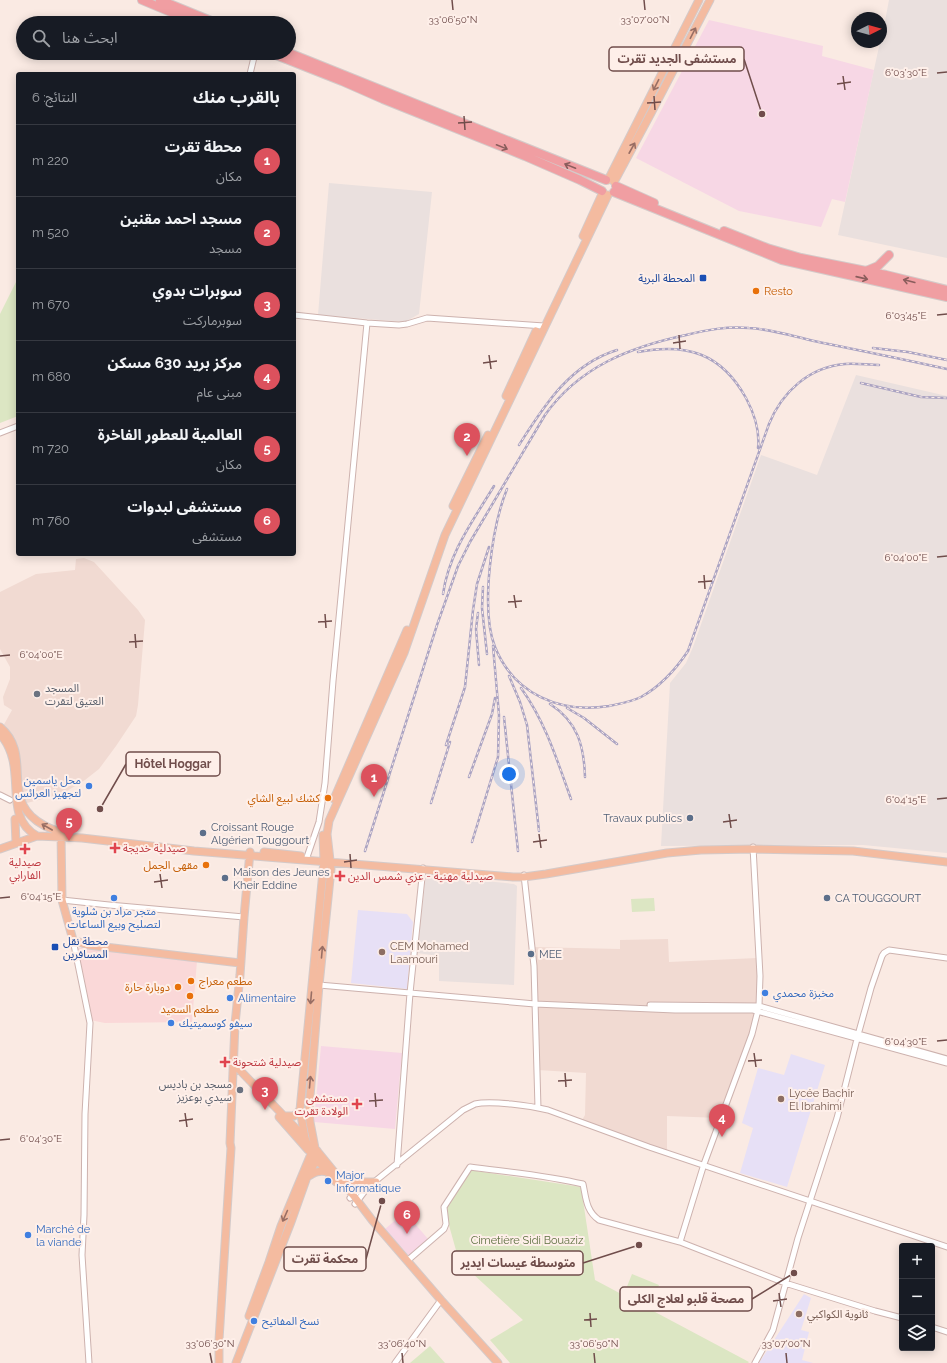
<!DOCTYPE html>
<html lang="ar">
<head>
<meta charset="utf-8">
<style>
  :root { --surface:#171b24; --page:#20242c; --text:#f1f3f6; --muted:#9ea1a6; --line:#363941; --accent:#dc515d }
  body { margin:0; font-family:Raleway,"Noto Sans Arabic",sans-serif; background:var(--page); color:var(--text); direction:rtl }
  .controls { position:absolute; right:12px; bottom:12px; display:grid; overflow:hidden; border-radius:4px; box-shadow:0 2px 10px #0003 }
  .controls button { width:36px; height:36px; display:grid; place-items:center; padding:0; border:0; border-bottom:1px solid var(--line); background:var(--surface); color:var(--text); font:20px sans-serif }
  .compass { position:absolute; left:851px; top:12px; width:36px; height:36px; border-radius:50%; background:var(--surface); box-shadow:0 2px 10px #0003; rotate:84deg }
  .you { position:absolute; left:509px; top:774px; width:14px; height:14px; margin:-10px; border:3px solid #fff; border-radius:50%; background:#1a73e8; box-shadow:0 0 0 6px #1a73e833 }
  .badge { display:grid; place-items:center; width:26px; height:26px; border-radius:50%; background:var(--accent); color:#fff; font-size:13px; font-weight:700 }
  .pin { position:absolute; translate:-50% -33px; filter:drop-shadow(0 1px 2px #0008) }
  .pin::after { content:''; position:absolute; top:21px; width:14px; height:12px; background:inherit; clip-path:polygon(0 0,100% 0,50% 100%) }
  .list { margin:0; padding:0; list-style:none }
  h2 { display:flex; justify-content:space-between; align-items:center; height:52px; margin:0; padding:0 16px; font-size:17px }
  h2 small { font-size:13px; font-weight:400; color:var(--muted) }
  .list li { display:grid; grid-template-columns:26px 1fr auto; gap:12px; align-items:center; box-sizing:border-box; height:72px; padding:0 16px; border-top:1px solid var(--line) }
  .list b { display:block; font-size:15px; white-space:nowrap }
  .list p { margin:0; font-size:13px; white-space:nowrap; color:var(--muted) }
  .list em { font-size:13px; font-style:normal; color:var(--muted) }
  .icon { flex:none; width:22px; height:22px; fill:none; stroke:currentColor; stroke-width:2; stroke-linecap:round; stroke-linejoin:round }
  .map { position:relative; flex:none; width:947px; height:1363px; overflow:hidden; direction:ltr }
  .search { position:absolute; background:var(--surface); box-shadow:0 2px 10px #0003; left:16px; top:16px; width:280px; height:44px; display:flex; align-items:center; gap:10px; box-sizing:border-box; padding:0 14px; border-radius:22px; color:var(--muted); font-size:15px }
  .panel { position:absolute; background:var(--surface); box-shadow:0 2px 10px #0003; left:16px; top:72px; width:280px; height:484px; border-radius:4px; direction:rtl }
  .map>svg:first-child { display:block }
</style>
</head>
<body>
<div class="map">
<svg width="947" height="1363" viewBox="0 0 947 1363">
  <rect width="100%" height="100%" fill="#faeae3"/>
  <path fill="#f1dad2" d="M84,558L94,562L138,610L145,620L138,705L136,716L116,746L99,769L85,780L62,794L23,804L2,728L12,710L4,705L3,697L10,679V667L0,649V592L36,574L75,570L76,559Z
    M668,939L669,962L757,958L759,976L757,1012L720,1118L667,1116V1151L581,1122L585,1115L586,1073L538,1070L532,947L620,949V940Z"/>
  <path fill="#fad8d8" d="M84,947L197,961L192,1022L105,1023L90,1020L75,949Z"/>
  <path fill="#eae0de" d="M889,0H947V258L838,235L880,42H881Z
    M329,183L432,192L419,314L405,322L318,315Z
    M856,375L947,396V853L863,845L661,846L670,683L686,663L693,647L761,455L817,475Z
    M426,875L514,884L517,886L514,985L439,981V956L417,953Z"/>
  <path fill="#e7e0f6" d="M358,910L407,914L413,922L407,989L351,983Z
    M791,1054L825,1065L787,1187L740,1173L753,1128L742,1123L758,1068L784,1075Z
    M804,1294L811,1298L801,1330L809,1332L802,1360L813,1363H759Z"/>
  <path fill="#f7d7e5" d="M709,20L823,46L822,56L874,70L845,202L832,199L821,227L739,211L636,158Z
    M321,1046L402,1053L395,1129L314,1122Z
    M405,1212L428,1239L409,1256L385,1229Z"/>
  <path fill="#dce6c3" d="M18,278V416L0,423V314Z
    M654,898L655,911L632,912L631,899Z
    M470,1170L581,1187L595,1280L749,1362L748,1363H510L490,1340L523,1320L459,1261L445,1211Z
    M632,1274L659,1285L653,1299L626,1289Z
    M430,1346L445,1363H410Z"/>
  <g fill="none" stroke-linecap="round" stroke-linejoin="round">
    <g stroke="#cdb2ae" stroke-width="7">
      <path id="minor" d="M250,74L255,53
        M294,315L367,323L399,325L407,324L427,318L544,326
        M0,433L18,426
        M0,795L10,800
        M306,860L319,822L325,783L333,681L367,323
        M524,875L534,966L538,1108
        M62,900L109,905L244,917
        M73,940L90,1023L85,1114L84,1215L82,1255L89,1363
        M319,985L535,1004L675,1010H753L947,1063
        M650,1005L759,1006L947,1059
        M397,1165L410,993L423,868
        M350,1198L360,1190L368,1187
        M355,1204L368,1187L463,1110C467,1108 471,1106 475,1104C491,1100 531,1106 548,1110L649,1147L947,1247
        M680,1242L704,1164L752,1034L759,1006L760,976L753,847
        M407,1261L444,1229L446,1224L444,1207L470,1167C508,1172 546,1175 583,1184C586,1198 586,1211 599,1220L680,1242L785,1283L875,1311L902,1318
        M932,1327L947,1332
        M395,1363L441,1300
        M755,1363L773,1330L798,1238L837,1118L858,1035L871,988L882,956L884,953L889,950L947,958"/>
    </g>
    <g stroke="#d4cac9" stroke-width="9">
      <path id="major" d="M608,180L699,0
        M614,182L651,113L710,0
        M583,236L603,192
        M506,396L536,331
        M453,506L488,435
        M0,727C33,755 1,795 37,821C47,828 56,832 68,833
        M0,734C30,768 0,815 37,836L82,838L194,851L513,877H524L546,874L667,853L701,850L753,849L853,851L947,862
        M334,799L407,630
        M15,819L16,843
        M61,833L62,900L73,940L88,945L240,963
        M323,835L324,861L300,1110L305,1138L311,1154L314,1156L336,1182
        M0,849L37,836
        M264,852L301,856
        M233,1063L305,1138
        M284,1116H294L300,1110
        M279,1117L308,1150
        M307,1177C315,1172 319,1170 328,1172
        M340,1179C352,1183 363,1182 376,1182
        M249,1316L269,1262L281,1226L311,1154
        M219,1363V1340L231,1148L230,1143L235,1024L240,975L244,917L250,852
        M236,1363L291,1222L307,1177L315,1162L317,1155
        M498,1363L441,1300L372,1220L353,1195L318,1152L315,1148L310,1122L309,1109L319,985L331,869L327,834L329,821L404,653L445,535L608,195"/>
    </g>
    <g stroke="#d4cac9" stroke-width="10">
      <path id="highway" d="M142,0L197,23
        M160,0L216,23
        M271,53L342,81L383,99L525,156L580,180L602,191
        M289,53L606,180
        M616,186L654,203
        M614,192L782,260L947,297
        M724,231L767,248L801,258L886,275L947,290
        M866,271L878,266L889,255"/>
    </g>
    <use href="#minor" stroke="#fff" stroke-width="5"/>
    <use href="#major" stroke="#f4bba0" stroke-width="7"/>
    <use href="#highway" stroke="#f09ea2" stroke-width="8"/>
    <g stroke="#aaa3c2" stroke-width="2.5">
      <path id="rail" d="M873,348L908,352L947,360
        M638,352C687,343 721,353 746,398C754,413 760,431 758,448
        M861,383L921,397L947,398
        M519,445C544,406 569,365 617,350
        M507,489C492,526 480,609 495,647C514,694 560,714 609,706C619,704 631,702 641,697C661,686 676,669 688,651L769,424C782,392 809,367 845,364C856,363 868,365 879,365
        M483,587L482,608L487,654
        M443,594C449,552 473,521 494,486
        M478,613L476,629L479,665
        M509,676L520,702L527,725L539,831
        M521,688C545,721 557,760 571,799
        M550,704C578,722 584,746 585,777
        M567,708L584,718L617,744
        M504,717L518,851
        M446,745L465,687L473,610L477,584L489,547
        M469,777L492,714L495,698
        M431,803L450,742
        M472,842L498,757L499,715L493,646
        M365,851L437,625L458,566L470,542L545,415C579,367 630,347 686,335C707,330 727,326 749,328C771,329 792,336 814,341C858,350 903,359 947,369"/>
    </g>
    <use href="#rail" stroke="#feefe9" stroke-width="1" stroke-dasharray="3" stroke-linecap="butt"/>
  </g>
  <defs><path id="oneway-shaft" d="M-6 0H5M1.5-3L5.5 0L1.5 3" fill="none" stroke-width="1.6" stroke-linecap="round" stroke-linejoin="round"/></defs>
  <g stroke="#986e64">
    <use href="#oneway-shaft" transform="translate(693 33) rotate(-63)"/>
    <use href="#oneway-shaft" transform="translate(656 85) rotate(117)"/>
    <use href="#oneway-shaft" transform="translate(632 148) rotate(-61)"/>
    <use href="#oneway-shaft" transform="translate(47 827) rotate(-150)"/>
    <use href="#oneway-shaft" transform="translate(322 952) rotate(-85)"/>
    <use href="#oneway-shaft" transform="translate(311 998) rotate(95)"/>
    <use href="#oneway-shaft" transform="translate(310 1082) rotate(-85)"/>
    <use href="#oneway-shaft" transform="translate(285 1216) rotate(114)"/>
  </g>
  <g stroke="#8a5d5c">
    <use href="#oneway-shaft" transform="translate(502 147) rotate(22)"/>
    <use href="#oneway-shaft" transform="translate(570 166) rotate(-158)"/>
    <use href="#oneway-shaft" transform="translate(862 278) rotate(13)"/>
    <use href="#oneway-shaft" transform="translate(909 281) rotate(-166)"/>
  </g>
  <path fill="none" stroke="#704d4b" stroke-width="1.5" d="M452,0L453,10M644,0L645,10M937,73L947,72M843,76L845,90M837,84L851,82M654,96L655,110M647,103L661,102M464,116L465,130M458,123L472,122M937,315L947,314M679,335L680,349M673,343L686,341M489,355L491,369M483,363L497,361M937,557L947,556M704,575L705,589M698,582L712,581M514,595L516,608M508,602L522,601M325,614L326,628M318,622L332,621M135,634L136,648M129,642L143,641M0,656L10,655M937,799L947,798M729,814L731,828M723,822L737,820M539,834L541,848M533,842L547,840M350,854L351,868M344,862L357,860M160,874L162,888M154,882L168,880M0,898L10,897M937,1041L947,1040M754,1053L756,1067M748,1061L762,1060M565,1073L566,1087M558,1081L572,1080M375,1093L376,1107M369,1101L383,1100M185,1113L187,1127M179,1121L193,1119M0,1140L10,1139M779,1293L781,1307M773,1301L787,1299M590,1313L591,1327M584,1320L597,1319M210,1353L212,1363M402,1353L403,1363M594,1353L595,1363M786,1353L787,1363"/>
  <g fill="#1a4fb4" stroke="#feefe9" stroke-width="1.5">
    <rect x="699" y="274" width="8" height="8" rx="2"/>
    <rect x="51" y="943" width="8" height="8" rx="2"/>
  </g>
  <g fill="#e8710a" stroke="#feefe9" stroke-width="1.5">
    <circle cx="756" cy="291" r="4"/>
    <circle cx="328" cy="798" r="4"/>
    <circle cx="206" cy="865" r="4"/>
    <circle cx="191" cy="981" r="4"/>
    <circle cx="178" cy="987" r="4"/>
    <circle cx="190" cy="996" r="4"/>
  </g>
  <g fill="#6b7280" stroke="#feefe9" stroke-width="1.5">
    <circle cx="37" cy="694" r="4"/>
    <circle cx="240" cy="1090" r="4"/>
  </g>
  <g fill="#3f7fe0" stroke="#feefe9" stroke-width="1.5">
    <circle cx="89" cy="786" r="4"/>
    <circle cx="114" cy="898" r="4"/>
    <circle cx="765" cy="993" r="4"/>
    <circle cx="230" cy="998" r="4"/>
    <circle cx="171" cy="1023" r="4"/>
    <circle cx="328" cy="1181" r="4"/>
    <circle cx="28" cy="1235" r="4"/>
    <circle cx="254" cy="1321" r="4"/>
  </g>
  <g fill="#5c6f8a" stroke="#feefe9" stroke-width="1.5">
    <circle cx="690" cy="818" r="4"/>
    <circle cx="203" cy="833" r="4"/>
    <circle cx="225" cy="878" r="4"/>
    <circle cx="827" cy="898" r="4"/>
    <circle cx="531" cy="954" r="4"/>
  </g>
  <g fill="#e0444e" stroke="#feefe9" stroke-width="1.5">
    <path d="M113 842h4v4h4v4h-4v4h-4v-4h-4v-4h4z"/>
    <path d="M23 843h4v4h4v4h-4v4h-4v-4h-4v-4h4z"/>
    <path d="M338 870h4v4h4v4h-4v4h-4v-4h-4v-4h4z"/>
    <path d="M223 1056h4v4h4v4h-4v4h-4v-4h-4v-4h4z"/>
    <path d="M355 1098h4v4h4v4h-4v4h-4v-4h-4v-4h4z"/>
  </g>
  <g fill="#8d6e63" stroke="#feefe9" stroke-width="1.5">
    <circle cx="382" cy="952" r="4"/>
    <circle cx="781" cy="1099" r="4"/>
    <circle cx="799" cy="1314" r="4"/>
  </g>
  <g text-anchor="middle" stroke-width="4" stroke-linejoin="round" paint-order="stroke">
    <g font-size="11" fill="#164399" stroke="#feefe9" text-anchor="end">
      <text x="695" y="282">المحطة البرية</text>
      <text x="63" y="945" text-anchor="start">محطة نقل<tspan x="63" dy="13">المسافرين</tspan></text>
    </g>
    <g font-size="11" fill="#c56008" stroke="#feefe9" text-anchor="end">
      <text x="764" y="295" text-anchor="start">Resto</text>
      <text x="320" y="802">كشك لبيع الشاي</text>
      <text x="198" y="869">مقهى الجمل</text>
      <text x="199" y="985" text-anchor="start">مطعم معراج</text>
      <text x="170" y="991">دوبارة حارة</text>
      <text x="190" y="1013" text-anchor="middle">مطعم السعيد</text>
    </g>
    <g font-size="11" fill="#5b616d" stroke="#feefe9" text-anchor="start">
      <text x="45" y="692">المسجد<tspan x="45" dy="13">العتيق لتقرت</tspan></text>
      <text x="232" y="1088" text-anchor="end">مسجد بن باديس<tspan x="232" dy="13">سيدي بوعزيز</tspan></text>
    </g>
    <g font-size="11" fill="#366cbe" stroke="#feefe9" text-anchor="start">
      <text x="81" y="784" text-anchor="end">محل ياسمين<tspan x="81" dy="13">لتجهيز العرائس</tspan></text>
      <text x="114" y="915" text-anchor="middle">متجر مراد بن شلوية<tspan x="114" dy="13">لتصليح وبيع الساعات</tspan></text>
      <text x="773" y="997">مخبزة محمدي</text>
      <text x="238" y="1002">Alimentaire</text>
      <text x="179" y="1027">سيفو كوسميتيك</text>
      <text x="336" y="1179">Major<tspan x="336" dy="13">Informatique</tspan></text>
      <text x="36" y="1233">Marché de<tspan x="36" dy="13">la viande</tspan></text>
      <text x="262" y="1325">نسخ المفاتيح</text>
    </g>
    <g font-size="11" fill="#4e5e75" stroke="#feefe9" text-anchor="start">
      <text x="682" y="822" text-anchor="end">Travaux publics</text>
      <text x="211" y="831">Croissant Rouge<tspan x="211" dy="13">Algérien Touggourt</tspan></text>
      <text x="233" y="876">Maison des Jeunes<tspan x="233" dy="13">Kheir Eddine</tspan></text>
      <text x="835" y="902">CA TOUGGOURT</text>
      <text x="539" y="958">MEE</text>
    </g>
    <g font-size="11" fill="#be3a42" stroke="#feefe9" text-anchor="start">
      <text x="123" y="852">صيدلية خديجة</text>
      <text x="25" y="866" text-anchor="middle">صيدلية<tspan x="25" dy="13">الفارابي</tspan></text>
      <text x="348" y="880">صيدلية مهنية - عزي شمس الدين</text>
      <text x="233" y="1066">صيدلية شتحونة</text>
      <text x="348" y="1102" text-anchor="end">مستشفى<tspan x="348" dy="13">الولادة تقرت</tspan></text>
    </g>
    <g font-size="11" fill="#785e54" stroke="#feefe9" text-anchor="start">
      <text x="390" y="950">CEM Mohamed<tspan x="390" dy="13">Laamouri</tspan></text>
      <text x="789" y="1097">Lycée Bachir<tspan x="789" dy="13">El Ibrahimi</tspan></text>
      <text x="807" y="1318">ثانوية الكواكبي</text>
    </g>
    <g font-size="11" fill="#5e7041" stroke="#feefe9">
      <text x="527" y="1244">Cimetière Sidi Bouaziz</text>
    </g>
  </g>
  <g font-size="10" text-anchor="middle" fill="#704d4b" stroke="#feefe9" stroke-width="4" stroke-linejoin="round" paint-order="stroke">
    <text x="453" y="23">33°06'50"N</text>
    <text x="645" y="23">33°07'00"N</text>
    <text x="906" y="76">6°03'30"E</text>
    <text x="906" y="319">6°03'45"E</text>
    <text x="906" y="561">6°04'00"E</text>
    <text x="41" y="658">6°04'00"E</text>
    <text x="906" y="803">6°04'15"E</text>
    <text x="41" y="900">6°04'15"E</text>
    <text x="906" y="1045">6°04'30"E</text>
    <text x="41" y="1142">6°04'30"E</text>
    <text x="210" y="1347">33°06'30"N</text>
    <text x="402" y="1347">33°06'40"N</text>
    <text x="594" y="1347">33°06'50"N</text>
    <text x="786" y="1347">33°07'00"N</text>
  </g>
  <path fill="none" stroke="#704d4b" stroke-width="1.5" d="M762 114L744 59M100 809L126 764M382 1201L366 1259M639 1245L583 1263M794 1273L752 1299"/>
  <g fill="#704d4b" stroke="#feefe9" stroke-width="1.5">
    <circle cx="762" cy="114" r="4"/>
    <circle cx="100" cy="809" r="4"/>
    <circle cx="382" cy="1201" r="4"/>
    <circle cx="639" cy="1245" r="4"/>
    <circle cx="794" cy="1273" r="4"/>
  </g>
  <g fill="#feefe9" stroke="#704d4b" stroke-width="1.5">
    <rect x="609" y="47" width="135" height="24" rx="4"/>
    <rect x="126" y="752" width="94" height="24" rx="4"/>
    <rect x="284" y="1247" width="82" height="24" rx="4"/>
    <rect x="452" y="1251" width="131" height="24" rx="4"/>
    <rect x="620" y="1287" width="132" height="24" rx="4"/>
  </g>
  <g font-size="12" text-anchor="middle" font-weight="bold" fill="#704d4b">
    <text x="677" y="63">مستشفى الجديد تقرت</text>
    <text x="173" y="768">Hôtel Hoggar</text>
    <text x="325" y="1263">محكمة تقرت</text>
    <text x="518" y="1267">متوسطة عيسات ايدير</text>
    <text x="686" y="1303">مصحة قلبو لعلاج الكلى</text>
  </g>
</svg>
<div class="controls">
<button>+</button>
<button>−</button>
<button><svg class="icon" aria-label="layers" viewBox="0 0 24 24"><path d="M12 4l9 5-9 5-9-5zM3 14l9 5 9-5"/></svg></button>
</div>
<svg class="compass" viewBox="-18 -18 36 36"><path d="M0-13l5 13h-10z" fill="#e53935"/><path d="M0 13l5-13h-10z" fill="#9ea1a6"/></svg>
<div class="you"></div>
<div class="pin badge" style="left:374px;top:797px">1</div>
<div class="pin badge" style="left:467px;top:456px">2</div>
<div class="pin badge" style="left:265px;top:1110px">3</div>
<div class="pin badge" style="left:722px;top:1137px">4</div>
<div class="pin badge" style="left:69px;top:841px">5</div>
<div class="pin badge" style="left:407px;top:1234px">6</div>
<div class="search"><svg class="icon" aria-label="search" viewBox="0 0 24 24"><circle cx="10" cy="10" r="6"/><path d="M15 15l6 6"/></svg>ابحث هنا</div>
<section class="panel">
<h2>بالقرب منك<small>النتائج: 6</small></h2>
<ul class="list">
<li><span class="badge">1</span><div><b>محطة تقرت</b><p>مكان</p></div><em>220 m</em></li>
<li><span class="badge">2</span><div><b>مسجد احمد مقنين</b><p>مسجد</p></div><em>520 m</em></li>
<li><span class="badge">3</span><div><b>سوبرات بدوي</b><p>سوبرماركت</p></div><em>670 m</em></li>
<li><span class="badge">4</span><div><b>مركز بريد 630 مسكن</b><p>مبنى عام</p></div><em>680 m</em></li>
<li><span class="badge">5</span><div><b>العالمية للعطور الفاخرة</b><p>مكان</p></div><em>720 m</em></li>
<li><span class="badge">6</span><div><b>مستشفى لبدوات</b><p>مستشفى</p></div><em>760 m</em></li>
</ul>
</section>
</div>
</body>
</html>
